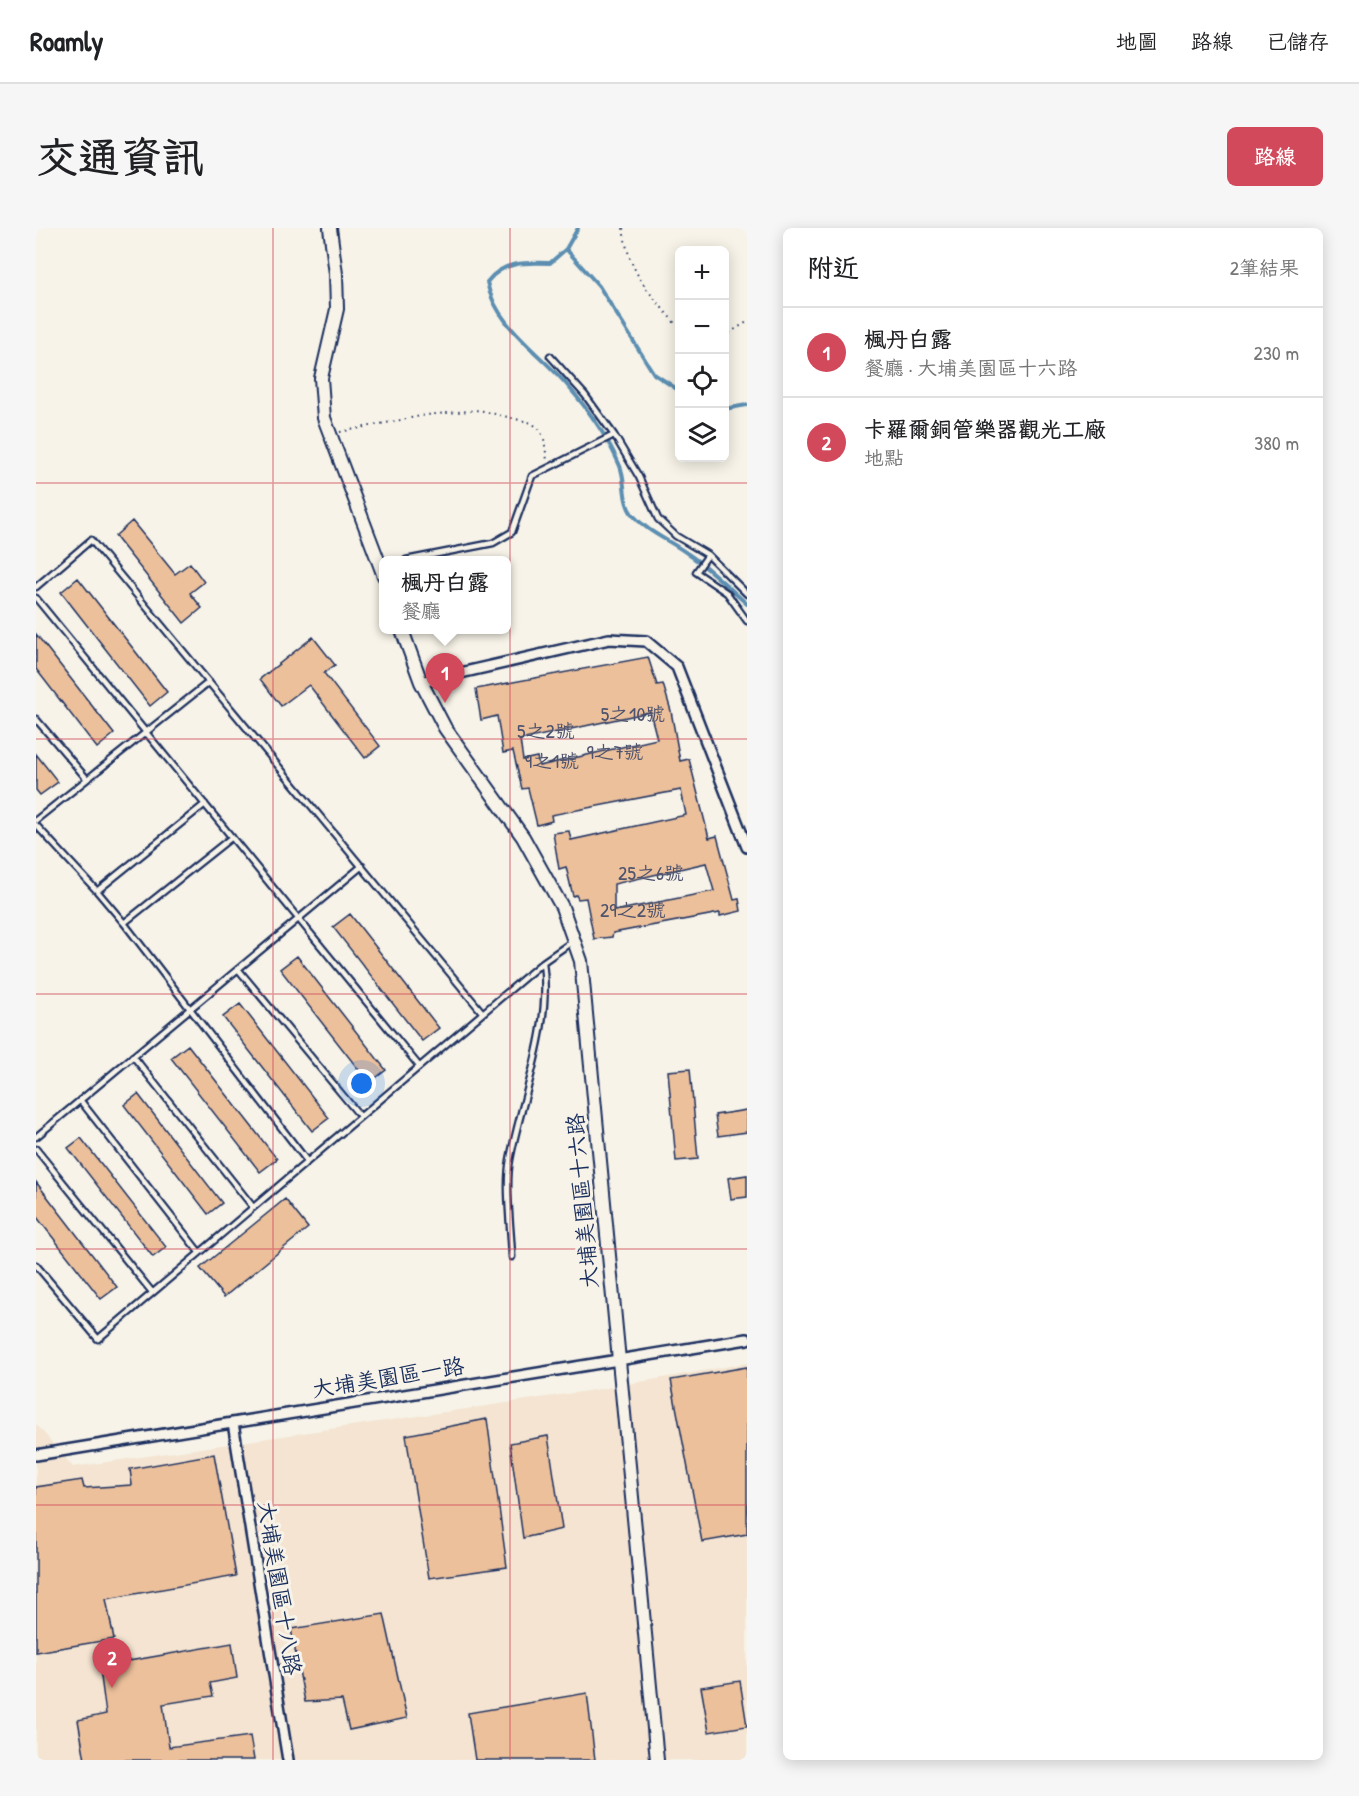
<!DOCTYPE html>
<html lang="zh-TW">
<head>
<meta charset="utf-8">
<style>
  :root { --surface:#fff; --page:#f6f6f6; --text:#202124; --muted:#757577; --line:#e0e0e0; --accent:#d1495b }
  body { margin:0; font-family:"Patrick Hand","LXGW WenKai TC",sans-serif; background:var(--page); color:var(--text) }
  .controls { position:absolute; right:18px; top:18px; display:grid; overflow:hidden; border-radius:9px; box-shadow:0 3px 15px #0003 }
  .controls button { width:54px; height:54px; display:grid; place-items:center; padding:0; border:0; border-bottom:2px solid var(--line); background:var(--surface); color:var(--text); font:30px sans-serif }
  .you { position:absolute; left:326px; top:856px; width:21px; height:21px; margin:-15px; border:4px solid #fff; border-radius:50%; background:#1a73e8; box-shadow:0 0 0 9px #1a73e833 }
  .badge { display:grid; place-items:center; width:39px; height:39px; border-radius:50%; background:var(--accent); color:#fff; font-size:20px; font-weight:700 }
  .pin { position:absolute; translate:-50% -50px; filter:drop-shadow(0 2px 3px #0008) }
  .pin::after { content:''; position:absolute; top:32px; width:21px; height:18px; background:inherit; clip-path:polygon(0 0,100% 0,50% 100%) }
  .popup { position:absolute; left:343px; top:328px; width:132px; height:78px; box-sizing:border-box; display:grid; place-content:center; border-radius:9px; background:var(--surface); filter:drop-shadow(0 2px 4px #0005); font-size:20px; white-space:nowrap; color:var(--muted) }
  .popup b { font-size:22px; color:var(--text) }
  .popup::after { content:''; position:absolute; left:50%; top:100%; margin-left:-12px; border:12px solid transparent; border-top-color:var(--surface) }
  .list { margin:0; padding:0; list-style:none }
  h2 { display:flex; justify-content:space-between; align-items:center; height:78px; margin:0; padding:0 24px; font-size:26px }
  h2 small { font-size:20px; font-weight:400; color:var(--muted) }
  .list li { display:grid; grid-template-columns:39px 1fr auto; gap:18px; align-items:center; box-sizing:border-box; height:90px; padding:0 24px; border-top:2px solid var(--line) }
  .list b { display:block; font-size:22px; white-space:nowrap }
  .list p { margin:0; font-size:20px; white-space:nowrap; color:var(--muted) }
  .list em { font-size:20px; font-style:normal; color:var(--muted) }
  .icon { flex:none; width:33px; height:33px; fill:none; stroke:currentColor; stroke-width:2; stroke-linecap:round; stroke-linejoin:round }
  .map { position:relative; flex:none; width:711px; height:1532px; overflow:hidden; border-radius:9px }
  header { display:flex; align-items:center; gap:36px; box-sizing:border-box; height:84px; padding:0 30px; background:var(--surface); border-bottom:2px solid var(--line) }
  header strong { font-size:28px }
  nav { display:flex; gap:33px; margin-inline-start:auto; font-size:21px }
  .intro { display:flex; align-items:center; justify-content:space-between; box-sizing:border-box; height:144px; padding:0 36px }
  h1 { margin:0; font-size:42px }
  .button { padding:15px 27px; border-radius:9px; background:var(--accent); color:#fff; font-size:21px; font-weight:700 }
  main { display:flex; gap:36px; padding:0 36px }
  aside { flex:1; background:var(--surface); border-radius:9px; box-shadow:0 3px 15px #0003 }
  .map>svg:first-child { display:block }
</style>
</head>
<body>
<header>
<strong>Roamly</strong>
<nav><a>地圖</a><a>路線</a><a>已儲存</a></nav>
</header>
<div class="intro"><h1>交通資訊</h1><a class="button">路線</a></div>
<main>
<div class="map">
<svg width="711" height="1532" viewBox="0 0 711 1532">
  <rect width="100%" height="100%" fill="#f7f3e8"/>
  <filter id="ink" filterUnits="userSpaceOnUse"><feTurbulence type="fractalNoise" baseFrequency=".0167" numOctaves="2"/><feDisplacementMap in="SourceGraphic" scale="12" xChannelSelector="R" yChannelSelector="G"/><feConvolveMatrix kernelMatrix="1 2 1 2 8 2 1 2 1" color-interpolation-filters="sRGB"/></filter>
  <g filter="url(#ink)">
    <path fill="#f4e4d1" d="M711,1135V1532H0V1196L37,1239L565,1161Z"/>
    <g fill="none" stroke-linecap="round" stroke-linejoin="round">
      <path stroke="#5c8eb1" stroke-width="4" d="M542,0L530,21L563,58L618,146L644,163
        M530,21L514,35C490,34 467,33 451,54C459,97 504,125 531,157C551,180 572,210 584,238C590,253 586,273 596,286C611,304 633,312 652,326C673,340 692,359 711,376
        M688,181L711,177"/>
    </g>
    <path fill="#ecc09b" stroke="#1b2f5e" stroke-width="1.5" fill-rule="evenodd" d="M96,293L139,346L154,335L168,354L154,365L166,380L148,395L79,308Z
      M42,350L131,464L114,478L25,364Z
      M0,406L78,506L61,520L0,441Z
      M277,409L299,437L288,445L344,518L329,530L273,457L245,478L224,451Z
      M612,429L621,457L627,456L635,483L644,533L653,531L673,610L681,608L698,672L703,671L705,683L684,688V685L577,705L576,709L558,711L550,670L542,671L540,667L537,668L530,639L523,641L517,605L533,603L535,612L650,587L645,562L515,587L516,593L501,597L492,560L486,561L477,523L467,525L461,488L445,492L440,461ZM614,484L621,511L503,538L501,529L487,532L484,512ZM670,635L678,663L578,683V656Z
      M0,526L22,554L4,567L0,562Z
      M314,686L403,800L386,813L297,699Z
      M261,728L350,842L333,855L244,741Z
      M204,776L293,890L276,903L187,789Z
      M152,817L241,931L224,944L135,830Z
      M654,841L662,931L640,933L632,843Z
      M102,866L186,975L172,986L88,877Z
      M711,882V904L682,908L679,887Z
      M45,910L130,1019L117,1029L32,920Z
      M711,947V969L695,971L692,950Z
      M0,954L81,1059L65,1071L0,988Z
      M249,971L272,1000L188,1069L164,1040Z
      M711,1139V1306L666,1314L635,1152Z
      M451,1191L471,1339L393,1350L370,1207Z
      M512,1208L526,1301L487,1310L474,1215Z
      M178,1226L200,1348L70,1371L78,1411L0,1424V1259L46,1252L48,1260L96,1257L94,1241Z
      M348,1386L371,1490L313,1502L306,1472L269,1474L255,1401Z
      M196,1415L201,1450L174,1455L177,1468L127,1476L133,1519L214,1508L218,1532H49L42,1492L70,1486L63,1434L81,1431V1435Z
      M704,1453L711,1498L673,1504L665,1459Z
      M551,1465L559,1532H439L432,1485Z"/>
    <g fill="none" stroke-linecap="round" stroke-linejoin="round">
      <g stroke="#1b2f5e" stroke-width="9">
        <path id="service" d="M514,128L549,167L578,207L603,249L622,291L640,308L672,327L711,366
          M672,327L660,344L691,365L711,393
          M370,332L457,315L476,304L496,248L578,207
          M0,359L55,312L446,784
          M0,370L383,838
          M0,491L51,551
          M169,576L61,663L88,695L196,609
          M0,592L173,454
          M0,597L61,663
          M88,695L271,933
          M202,741L324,888
          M97,828L217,979
          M44,872L163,1024
          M0,909L326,638
          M0,921L116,1064
          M476,1029C475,1001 469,958 474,932C486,867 516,801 507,734L537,713
          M0,1037L62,1111L507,734"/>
      </g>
      <g stroke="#1b2f5e" stroke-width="14">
        <path id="minor" d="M385,454L573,411L610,413L641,439L711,619
          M197,1195L252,1532
          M0,1227L711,1111"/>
      </g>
      <g stroke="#1b2f5e" stroke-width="16">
        <path id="tertiary" d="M294,0L300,46L301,81L285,150L288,190L348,348
          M366,402L385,454L409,500L487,609L526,679L545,733L621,1532"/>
      </g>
      <path stroke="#1b2f5e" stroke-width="2" stroke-dasharray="1.5 4.5" stroke-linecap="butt" d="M587,0C593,44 610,61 638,94L644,96
        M688,108L711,94
        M304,204L390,187L443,182L496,195L504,202L508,211L511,232"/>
      <use href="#service" stroke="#f7f3e8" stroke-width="4.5"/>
      <use href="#minor" stroke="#f7f3e8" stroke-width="9"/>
      <use href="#tertiary" stroke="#f7f3e8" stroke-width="12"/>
    </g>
  </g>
  <path fill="none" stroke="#d1495b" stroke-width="1.5" stroke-opacity="0.55" d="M237,0V1532M474,0V1532M0,255H711M0,511H711M0,766H711M0,1021H711M0,1277H711"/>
  <g text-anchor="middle" stroke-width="6" stroke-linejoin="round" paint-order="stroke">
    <g font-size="20" fill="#4f536d">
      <text x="597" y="493">5之10號</text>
      <text x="510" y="510">5之2號</text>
      <text x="579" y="531">9之7號</text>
      <text x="516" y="540">9之1號</text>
      <text x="615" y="652">25之6號</text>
      <text x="597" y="689">29之2號</text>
    </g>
    <g font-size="22" fill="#1b2f5e" stroke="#f7f3e8">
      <text transform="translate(546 973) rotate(-95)" y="8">大埔美園區十六路</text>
      <text transform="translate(352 1149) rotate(-9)" y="8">大埔美園區一路</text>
      <text transform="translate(244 1360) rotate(81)" y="8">大埔美園區十八路</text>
    </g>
  </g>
</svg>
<div class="controls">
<button>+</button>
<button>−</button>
<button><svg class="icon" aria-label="locate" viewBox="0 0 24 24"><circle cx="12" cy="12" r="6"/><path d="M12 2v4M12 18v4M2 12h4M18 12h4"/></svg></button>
<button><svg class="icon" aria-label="layers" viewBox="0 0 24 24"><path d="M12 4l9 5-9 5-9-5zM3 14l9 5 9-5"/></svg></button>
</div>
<div class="you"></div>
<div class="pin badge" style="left:409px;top:475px">1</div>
<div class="popup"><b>楓丹白露</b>餐廳</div>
<div class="pin badge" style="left:76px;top:1460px">2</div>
</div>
<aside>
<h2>附近<small>2筆結果</small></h2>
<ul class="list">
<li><span class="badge">1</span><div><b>楓丹白露</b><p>餐廳 · 大埔美園區十六路</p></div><em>230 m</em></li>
<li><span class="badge">2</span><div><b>卡羅爾銅管樂器觀光工廠</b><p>地點</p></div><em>380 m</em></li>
</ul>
</aside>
</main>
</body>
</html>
